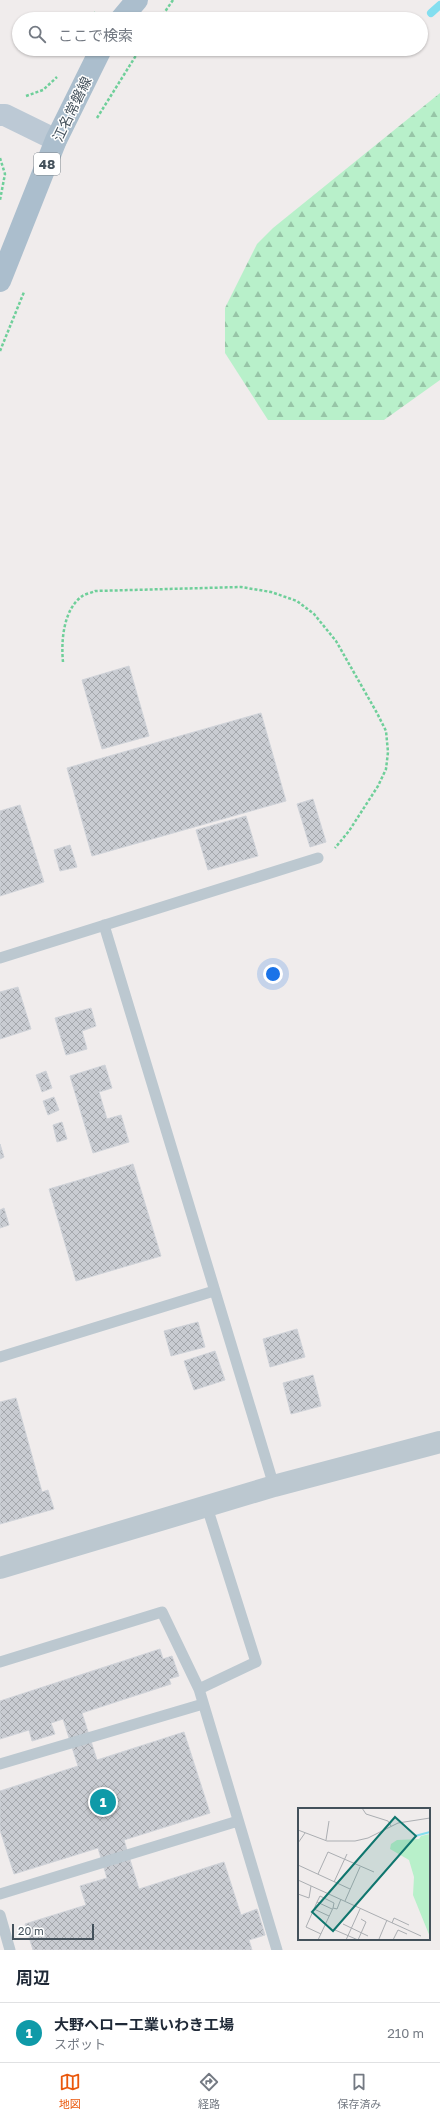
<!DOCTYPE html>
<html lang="ja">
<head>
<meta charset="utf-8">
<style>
  :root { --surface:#fff; --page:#f6f6f7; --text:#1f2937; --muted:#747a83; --line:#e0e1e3; --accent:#ea580c }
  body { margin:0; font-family:"Golos Text","Noto Sans JP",sans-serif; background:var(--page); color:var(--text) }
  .scale { position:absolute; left:12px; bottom:10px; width:82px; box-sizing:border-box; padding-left:4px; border:2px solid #44515b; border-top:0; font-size:11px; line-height:14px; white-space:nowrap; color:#44515b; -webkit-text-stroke:3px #fff; paint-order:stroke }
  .you { position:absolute; left:273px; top:974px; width:14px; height:14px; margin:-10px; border:3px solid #fff; border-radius:50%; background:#1a73e8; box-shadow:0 0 0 6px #1a73e833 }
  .badge { display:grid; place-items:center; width:26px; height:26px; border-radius:50%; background:var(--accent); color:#fff; font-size:13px; font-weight:700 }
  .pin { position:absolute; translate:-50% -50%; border:2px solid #fff; box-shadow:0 1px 4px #0006 }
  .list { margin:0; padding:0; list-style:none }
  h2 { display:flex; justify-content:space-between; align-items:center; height:52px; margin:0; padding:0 16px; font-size:17px }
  h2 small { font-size:13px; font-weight:400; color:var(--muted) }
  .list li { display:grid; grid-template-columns:26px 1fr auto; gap:12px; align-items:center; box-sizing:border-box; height:60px; padding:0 16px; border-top:1px solid var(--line) }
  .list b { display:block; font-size:15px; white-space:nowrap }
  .list p { margin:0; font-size:13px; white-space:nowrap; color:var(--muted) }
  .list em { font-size:13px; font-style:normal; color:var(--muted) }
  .icon { flex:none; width:22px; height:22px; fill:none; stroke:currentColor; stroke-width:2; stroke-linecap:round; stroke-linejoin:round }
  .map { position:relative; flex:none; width:440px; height:1950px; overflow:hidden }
  .search { position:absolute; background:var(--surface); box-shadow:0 1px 3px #0004; left:12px; right:12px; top:12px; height:44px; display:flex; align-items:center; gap:10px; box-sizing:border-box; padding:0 14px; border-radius:22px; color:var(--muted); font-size:15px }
  .sheet { height:112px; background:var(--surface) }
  nav { display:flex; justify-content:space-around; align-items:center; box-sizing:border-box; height:56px; border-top:1px solid var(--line); background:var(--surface); font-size:11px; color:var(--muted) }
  nav a { display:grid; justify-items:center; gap:2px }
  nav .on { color:var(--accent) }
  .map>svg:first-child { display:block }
</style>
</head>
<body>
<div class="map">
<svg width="440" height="1950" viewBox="0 0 440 1950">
  <defs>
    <pattern id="forest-firs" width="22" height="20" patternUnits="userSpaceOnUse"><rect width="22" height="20" fill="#b8f0ca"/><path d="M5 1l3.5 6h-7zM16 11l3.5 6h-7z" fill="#97c5a7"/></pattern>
    <pattern id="building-cross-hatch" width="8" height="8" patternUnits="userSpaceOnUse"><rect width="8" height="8" fill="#c9ccd2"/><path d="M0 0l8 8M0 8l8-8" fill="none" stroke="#a5a8ad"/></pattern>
  </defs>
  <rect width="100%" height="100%" fill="#f0ecec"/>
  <path fill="url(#forest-firs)" d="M440,93V380L384,420H268L225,353V308L257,244L273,228Z"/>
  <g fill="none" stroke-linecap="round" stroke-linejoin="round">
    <path stroke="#83deef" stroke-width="8" d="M431,13L440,5"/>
  </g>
  <path fill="url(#building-cross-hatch)" stroke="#d0d3d9" d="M129,666L149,736L102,749L82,680Z
    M261,713L286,801L92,856L67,768Z
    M313,799L326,842L310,847L297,804Z
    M20,805L44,882L0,896V811Z
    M246,816L258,856L208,870L196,830Z
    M70,845L77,867L60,871L54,850Z
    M18,987L31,1029L0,1039V992Z
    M91,1008L96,1026L82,1031L87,1049L66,1055L55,1018Z
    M105,1065L112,1088L99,1092L107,1119L121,1115L129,1142L93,1153L70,1076Z
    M46,1071L52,1088L42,1092L36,1075Z
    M54,1097L59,1110L48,1115L43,1101Z
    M62,1122L67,1139L57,1142L53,1125Z
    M0,1144L4,1157L0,1159Z
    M133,1164L161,1256L76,1281L49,1189Z
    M4,1208L9,1225L0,1228V1210Z
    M198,1322L205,1347L171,1356L164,1331Z
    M297,1329L305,1357L270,1367L263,1339Z
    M215,1351L225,1380L194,1390L184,1361Z
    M313,1375L321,1406L291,1414L283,1383Z
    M16,1398L42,1492L48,1490L54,1509L0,1524V1402Z
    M160,1649L163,1659L172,1656L179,1676L169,1679L171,1684L82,1713L97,1760L184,1732L210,1813L124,1840L139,1889L224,1862L241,1915L257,1909L265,1935L249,1940L252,1950H33L25,1924L86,1905L80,1886L107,1878L98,1848L14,1874L0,1830V1791L78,1766L63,1719L51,1723L55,1734L32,1741L29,1730L0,1739V1701Z"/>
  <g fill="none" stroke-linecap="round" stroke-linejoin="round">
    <path stroke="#6fcf9a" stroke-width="2.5" stroke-dasharray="3 2" stroke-linecap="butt" d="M91,19L96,11
      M160,19L173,0
      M26,96L43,90L57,77
      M97,118L140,49
      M0,158L5,174L0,200
      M0,351L24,292
      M63,662C61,642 63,611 81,597C84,594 91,593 95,591L241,587L271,592L297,601L314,614L336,641L377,713L386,731L388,752L386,769L378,786L349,831L335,848"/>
    <path stroke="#bcc8d0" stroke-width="11" d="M104,925L274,1486
      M0,958L318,858
      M0,1357L214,1291
      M207,1507L256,1662L199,1689L277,1950
      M0,1662L162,1612L199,1689
      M0,1764L203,1704
      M0,1894L238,1821
      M0,1915L10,1950"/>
    <path stroke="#bcc8d0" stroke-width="22" d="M0,1568L274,1486L440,1442"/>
    <path stroke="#bcc9d5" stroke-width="22" d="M0,115H5L56,140"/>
    <path stroke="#abbecd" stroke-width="22" d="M121,19L137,0
      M0,281L56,140L101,49"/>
  </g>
  <g text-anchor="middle" stroke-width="3" stroke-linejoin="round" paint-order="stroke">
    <rect fill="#fff" stroke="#7c858c" stroke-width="1" x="34" y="153" width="26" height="22" rx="3"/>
    <g font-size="13" font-weight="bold" fill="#44515b">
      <text x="47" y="169">48</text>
    </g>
    <g font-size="14" fill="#44515b" stroke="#fff">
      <text transform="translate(72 109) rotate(-64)" y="5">江名常磐線</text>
    </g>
  </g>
  <g transform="translate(298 1808)">
    <rect width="132" height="132" fill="#f0ecec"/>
    <path d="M132,26V129L115,87L116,69L111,52L92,41L93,36L99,32L121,31L123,28Z" fill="#b8f0ca"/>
    <path fill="none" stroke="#83deef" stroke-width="2" d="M117,28L132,24"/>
    <path fill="none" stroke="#abaeb2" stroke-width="1" d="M64,0L68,6L90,13L93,18M0,22L29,33H57L70,30L100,15L132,10M28,32L31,13M0,35L7,25M0,57L52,81M20,66L30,44L76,64M0,72L123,128M36,74L49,46M0,86L11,90L13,78M47,93L62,59M19,94L8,119L23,126M16,101L31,108M34,101L19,94L22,88L36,95L35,100M94,115L96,110L111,117M45,116L70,128M37,122L60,132M81,131L89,112M20,132L35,100L39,101L43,91M48,132L62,101M60,132L68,114L63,111M95,132L100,122L109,126"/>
    <path fill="#0f766e" fill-opacity="0.15" stroke="#0f766e" stroke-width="2" d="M97,9L118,28L35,123L14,104Z"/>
    <rect width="132" height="132" fill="none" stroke="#44515b" stroke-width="2"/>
  </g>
</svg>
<div class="scale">20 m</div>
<div class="you"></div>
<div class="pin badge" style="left:103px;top:1802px;background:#0f9aa8">1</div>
<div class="search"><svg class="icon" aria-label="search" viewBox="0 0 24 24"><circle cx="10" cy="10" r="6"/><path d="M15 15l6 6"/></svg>ここで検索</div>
</div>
<section class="sheet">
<h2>周辺<small></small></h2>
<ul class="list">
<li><span class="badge" style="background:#0f9aa8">1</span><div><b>大野ヘロー工業いわき工場</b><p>スポット</p></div><em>210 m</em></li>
</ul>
</section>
<nav>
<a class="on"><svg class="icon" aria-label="map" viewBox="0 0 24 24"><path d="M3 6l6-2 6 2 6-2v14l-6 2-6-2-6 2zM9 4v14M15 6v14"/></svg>地図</a>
<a><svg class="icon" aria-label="directions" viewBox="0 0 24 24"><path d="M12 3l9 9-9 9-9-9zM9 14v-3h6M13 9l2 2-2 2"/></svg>経路</a>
<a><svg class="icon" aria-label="saved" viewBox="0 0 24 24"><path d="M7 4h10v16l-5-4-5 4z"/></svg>保存済み</a>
</nav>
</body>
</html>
